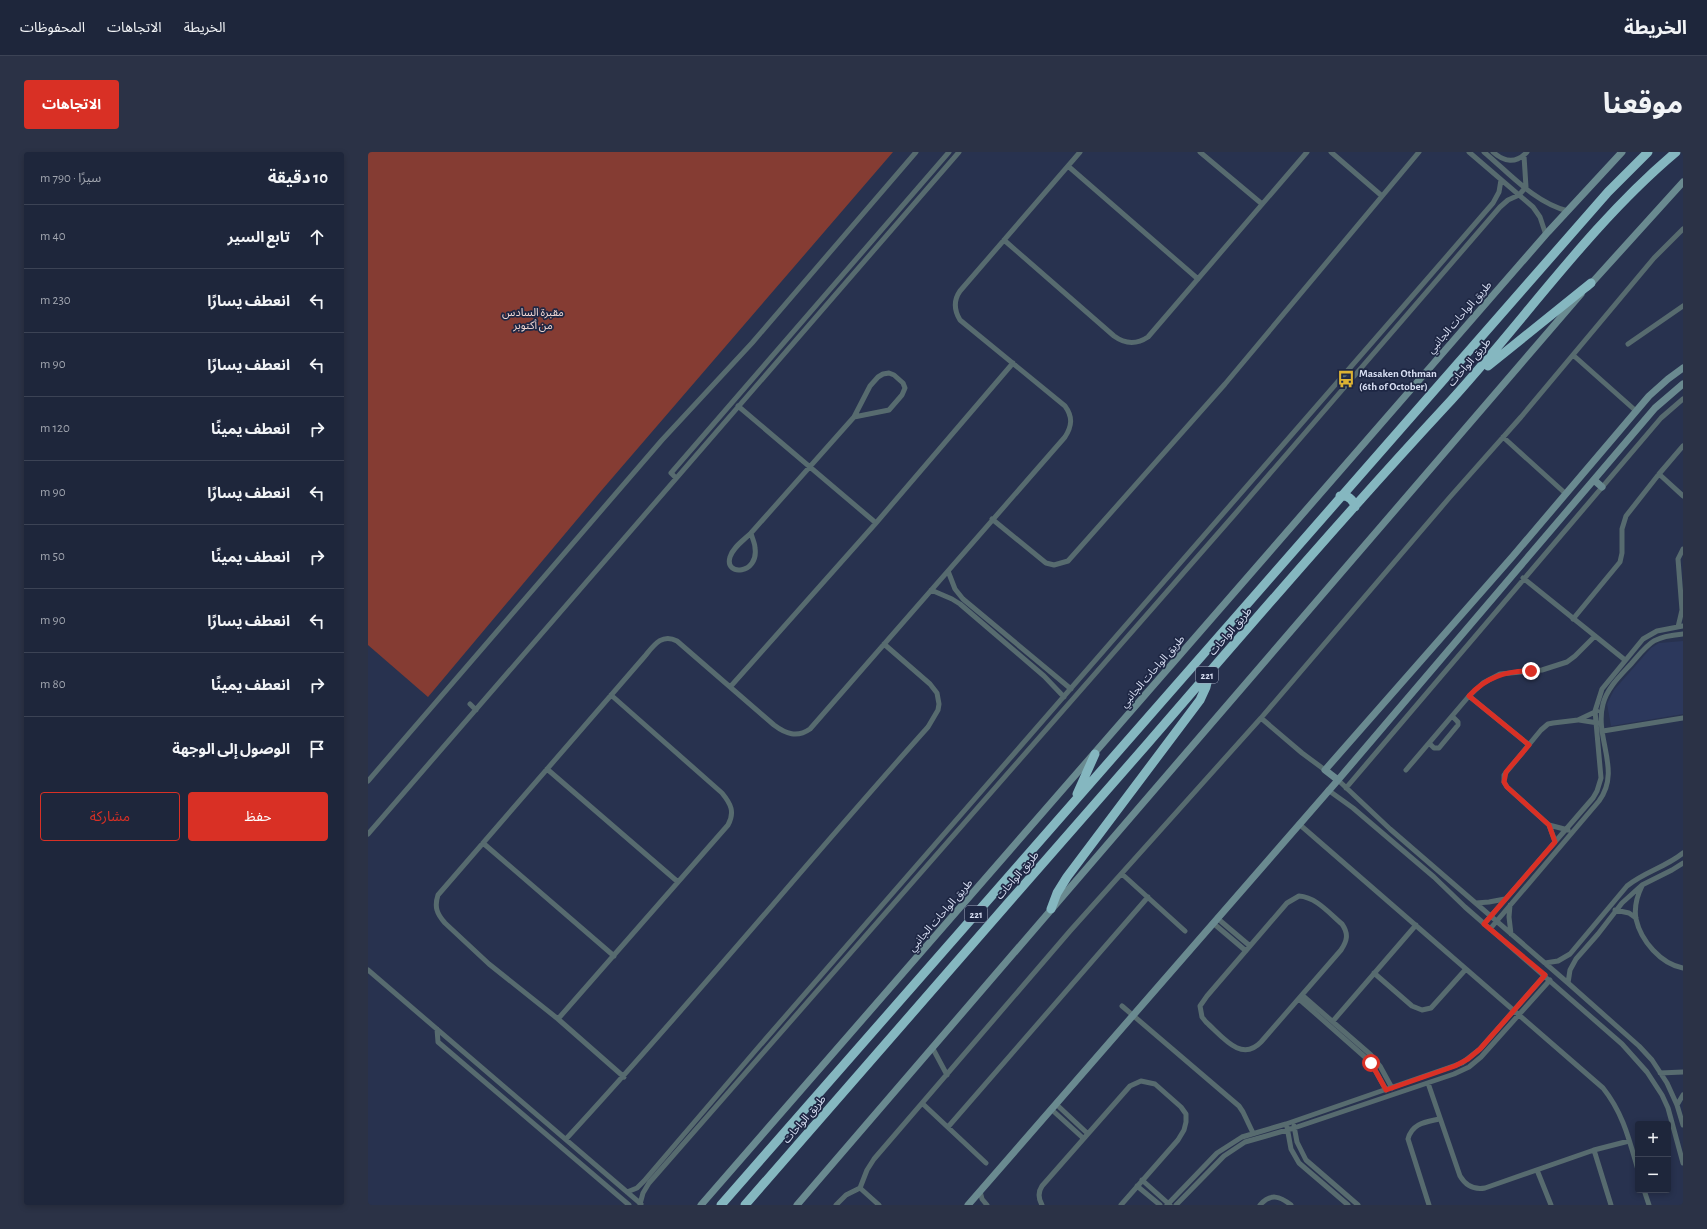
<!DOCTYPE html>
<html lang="ar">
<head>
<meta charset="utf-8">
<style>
  :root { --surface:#1e263b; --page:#2b3246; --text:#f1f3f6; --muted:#a1a5af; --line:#3c4355; --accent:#d93025 }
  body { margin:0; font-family:"Alegreya Sans","Noto Sans Arabic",sans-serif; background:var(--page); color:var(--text); direction:rtl }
  .controls { position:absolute; right:12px; bottom:12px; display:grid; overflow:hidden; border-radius:4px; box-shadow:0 2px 6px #0003 }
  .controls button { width:36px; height:36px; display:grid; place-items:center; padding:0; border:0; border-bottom:1px solid var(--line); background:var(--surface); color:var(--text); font:20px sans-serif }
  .stop { position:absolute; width:12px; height:12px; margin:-9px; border:3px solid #d93025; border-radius:50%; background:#fff }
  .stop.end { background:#d93025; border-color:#fff; box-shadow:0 1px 4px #0008 }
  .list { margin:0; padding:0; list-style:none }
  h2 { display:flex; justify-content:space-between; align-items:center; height:52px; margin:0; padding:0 16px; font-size:17px }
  h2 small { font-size:13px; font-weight:400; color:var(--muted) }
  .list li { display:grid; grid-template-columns:26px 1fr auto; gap:12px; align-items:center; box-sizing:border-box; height:64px; padding:0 16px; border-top:1px solid var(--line) }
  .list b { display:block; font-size:15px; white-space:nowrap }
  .list em { font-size:13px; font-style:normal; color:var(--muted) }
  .actions { display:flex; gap:8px; padding:12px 16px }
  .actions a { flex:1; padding:9px 0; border:1px solid var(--accent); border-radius:4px; text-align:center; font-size:14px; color:var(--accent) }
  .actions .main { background:var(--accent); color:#fff }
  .icon { flex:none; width:22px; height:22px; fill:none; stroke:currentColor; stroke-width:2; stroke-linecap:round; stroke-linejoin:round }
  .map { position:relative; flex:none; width:1315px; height:1053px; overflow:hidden; direction:ltr; border-radius:4px }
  header { display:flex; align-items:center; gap:24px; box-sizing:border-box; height:56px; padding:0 20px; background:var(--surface); border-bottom:1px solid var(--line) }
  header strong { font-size:19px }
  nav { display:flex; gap:22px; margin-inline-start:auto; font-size:14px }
  .intro { display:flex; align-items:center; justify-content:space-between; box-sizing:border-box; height:96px; padding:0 24px }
  h1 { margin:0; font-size:28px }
  .button { padding:10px 18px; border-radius:4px; background:var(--accent); color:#fff; font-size:14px; font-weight:700 }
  main { display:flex; gap:24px; padding:0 24px }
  aside { flex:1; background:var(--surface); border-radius:4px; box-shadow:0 2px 6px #0003 }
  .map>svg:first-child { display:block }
</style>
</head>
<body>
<header>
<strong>الخريطة</strong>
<nav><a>الخريطة</a><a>الاتجاهات</a><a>المحفوظات</a></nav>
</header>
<div class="intro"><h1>موقعنا</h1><a class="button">الاتجاهات</a></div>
<main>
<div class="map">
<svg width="1315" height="1053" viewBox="0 0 1315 1053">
  <rect width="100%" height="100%" fill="#28324f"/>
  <path fill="#2c385c" d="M1315,489V562L1243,574L1239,552L1246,538L1283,496L1291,491Z"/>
  <path fill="#853c33" d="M0,0H525L233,339L60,545L0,493Z"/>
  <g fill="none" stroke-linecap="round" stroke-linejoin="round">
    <path stroke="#576b6f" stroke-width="5" d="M832,0L894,52
      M963,0L1014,44
      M1101,0L1165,55L1172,65L1178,83
      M1116,0C1141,21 1167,51 1200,59
      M1125,0C1136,10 1148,12 1159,0
      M700,14L830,127
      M636,88L746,184C757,192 768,193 780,185L939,0
      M1260,192L1315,154
      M1205,203L1268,259
      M370,254L508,371
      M1135,285L1198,342
      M1291,322L1315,344
      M308,326L303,321L581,0
      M624,367L678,411L686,413L700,409L857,232L1051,0
      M383,381C384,386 387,391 387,396C391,422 356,425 362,405C365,395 376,388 383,381L486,265L521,258L534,243L537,236L535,231L526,223L521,221L515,222L510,225L502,234L486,265
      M580,419L587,437L595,447L703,537
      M1155,426L1257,508
      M563,438L584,447L592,452L676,524L696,545
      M1205,467L1252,410L1254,401V377L1258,364L1291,322L1315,294
      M1310,475L1314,458L1310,407L1315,397
      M363,534L508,371L645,211
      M1101,544L1161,593
      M102,552L108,558
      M893,566L934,601L957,618
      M1211,568L1230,571
      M1235,579L1315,566
      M1061,591L1066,596H1071L1090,573V570L1084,564
      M179,617L310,730
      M1038,618L1101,544L1115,531L1132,522L1174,518L1199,510L1207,504L1227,484
      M970,628L1022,677L1200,831L1271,894L1284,908L1299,931L1309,953L1315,973
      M0,629L294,288L384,191L548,0
      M978,636L1293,266L1315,247
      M960,638L985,656L1066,725L1097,755L1254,892L1279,920L1294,943L1300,956L1315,1011
      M931,672L1235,936C1255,961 1261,987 1270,1018
      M1181,673L1200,678
      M0,682L591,0
      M1187,689L1181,673L1139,635L1136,630V623L1173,578L1180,572L1185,571L1210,568L1229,559
      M115,691L246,804
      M754,722L817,779
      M1274,734C1269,744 1266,756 1268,767C1273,789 1293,812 1315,816
      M931,744C948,745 961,761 974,772C981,782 979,789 973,798L893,890C873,911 854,884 838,870L834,865L832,854L839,844L919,751Z
      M1108,751L1121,750L1137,747
      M1142,753L1141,765L1143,782
      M1247,758L1261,761L1268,766
      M849,766L882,794
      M845,771L878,799
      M1116,772L1225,646L1229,639L1233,626L1227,559L1234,537L1275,487L1289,479L1315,474
      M1122,777L1231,649C1254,618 1226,586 1235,552C1239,536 1252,524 1263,512C1282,490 1284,485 1315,482
      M1177,811L1190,809L1202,802L1259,734C1276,720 1298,715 1315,701
      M0,818L273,1052
      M1006,821L1044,854L1054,858L1063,856L1098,817
      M1200,831L1202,818L1208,807L1230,782L1254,751L1274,733L1304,718L1315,711
      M934,843L1003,903L1012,914L1024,936
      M931,847L998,906L1006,916L1018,938
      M754,854L871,954L875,960L885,981
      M190,867L360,673C367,660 363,652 354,641L243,543
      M965,869L1048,773
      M69,877L70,890L261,1053
      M564,895L579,923
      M1292,921L1315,920
      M256,925L190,867L121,812L77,771C69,762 66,755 70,743L277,504C286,493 294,481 309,489L406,573C418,582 429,586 442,577L697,285C704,274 705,265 697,254L592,168C586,158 585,149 592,139L712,0
      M1060,931L1092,1024C1098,1034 1106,1038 1117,1036L1226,998L1261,989
      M555,952L618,1011
      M688,952L719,981
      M1309,953L1315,943
      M683,957L715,986
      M926,974L929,990L938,1008L990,1053
      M580,975L780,745
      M919,975L923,997L931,1011L980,1053
      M198,987C322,853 438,711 560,575L570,558L571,552L569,541L562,532L516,492
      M1226,998L1243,1053
      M1169,1018L1183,1053
      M774,1028L802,1053
      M769,1034L792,1053
      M492,1036L511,1053
      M1276,1038L1281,1053
      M612,1039L614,1047L619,1053
      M259,1040L269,1036L276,1029L388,898L1041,148L1125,51L1131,40L1133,28
      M272,1052L275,1041L281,1031L867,362L1132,55L1140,48L1151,43L1158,35L1156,4
      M468,1053L478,1043L492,1036L499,1018L506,1007L702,779L893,566L1082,345L1153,265L1286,106L1315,77
      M674,1053C670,1046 670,1040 674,1034L762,934L773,929L787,932L813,955L818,962V970L816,978L810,988L753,1053
      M799,1053L849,1001L874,985L918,972L1094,911L1112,897L1177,823
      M808,1053L856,1004L877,990L926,976L1086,922L1101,915L1113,905L1182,828
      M892,1053C902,1041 912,1044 923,1053
      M1061,1053L1040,987C1044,971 1058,970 1071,967"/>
    <path stroke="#6a8a90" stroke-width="7" d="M1220,135L1315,30
      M1226,328L1234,335
      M970,628L957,618L1145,404L1281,244L1300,227L1315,216
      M333,1053L1180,80L1254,0
      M429,1053L1213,142
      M600,1053L970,628L1287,256L1315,232"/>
    <path stroke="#85b7c0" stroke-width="9" d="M1120,214L1223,131
      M972,344C980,343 985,347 987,355
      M709,642L727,602
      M683,757L689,741L699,725L832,548L838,535L841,522
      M353,1053L1240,40L1280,0
      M377,1053C511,899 646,744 781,590C878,478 975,365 1076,256C1154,172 1220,74 1308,0"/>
  </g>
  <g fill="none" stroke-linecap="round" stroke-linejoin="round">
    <path stroke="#d93025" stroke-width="5" d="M1003,911L1018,938L1087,914L1100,907L1112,897L1177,823L1116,772L1187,690L1181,673L1139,635L1136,630L1138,620L1161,593L1101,544C1118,525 1138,519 1163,519"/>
  </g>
  <defs>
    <g id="bus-bare" transform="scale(1.38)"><path d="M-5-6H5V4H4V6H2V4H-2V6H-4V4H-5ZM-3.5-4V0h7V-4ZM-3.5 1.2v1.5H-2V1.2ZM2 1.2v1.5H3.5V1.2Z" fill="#dcb233" stroke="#1e2744" stroke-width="2.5" paint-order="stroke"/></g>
  </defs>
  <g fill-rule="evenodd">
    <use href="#bus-bare" x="978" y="227"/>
  </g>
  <g text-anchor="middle" stroke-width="3.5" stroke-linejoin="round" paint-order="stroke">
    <g fill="#1e2744" stroke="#a0a7be" stroke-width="1">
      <rect x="828" y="515" width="22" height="16" rx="3"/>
      <rect x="597" y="754" width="22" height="16" rx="3"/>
    </g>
    <g font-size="10" font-weight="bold" fill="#d7def2">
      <text x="839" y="527">221</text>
      <text x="608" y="766">221</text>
    </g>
    <g font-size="11" fill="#f0d6d2" stroke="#1e2744">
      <text x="165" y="164">مقبرة السادس<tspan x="165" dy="13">من أكتوبر</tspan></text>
    </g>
    <g font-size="11" fill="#d7def2" stroke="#1e2744">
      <text transform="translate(1091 165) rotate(-49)" y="4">طريق الواحات الجانبي</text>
      <text transform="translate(1101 210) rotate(-49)" y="4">طريق الواحات</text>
      <text transform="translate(862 479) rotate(-49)" y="4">طريق الواحات</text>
      <text transform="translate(784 519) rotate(-49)" y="4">طريق الواحات الجانبي</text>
      <text transform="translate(649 723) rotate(-49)" y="4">طريق الواحات</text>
      <text transform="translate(572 763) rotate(-49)" y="4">طريق الواحات الجانبي</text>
      <text transform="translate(436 967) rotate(-49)" y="4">طريق الواحات</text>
    </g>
    <g font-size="11" font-weight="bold" fill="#d7def2" stroke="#1e2744" text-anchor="start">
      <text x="991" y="225">Masaken Othman<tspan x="991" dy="13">(6th of October)</tspan></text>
    </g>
  </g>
</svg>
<div class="controls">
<button>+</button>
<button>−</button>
</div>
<div class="stop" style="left:1003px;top:911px"></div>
<div class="stop end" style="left:1163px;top:519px"></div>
</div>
<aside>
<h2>10 دقيقة<small>سيرًا · 790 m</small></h2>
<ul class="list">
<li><svg class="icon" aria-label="ahead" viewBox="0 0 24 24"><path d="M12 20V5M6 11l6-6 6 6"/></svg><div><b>تابع السير</b></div><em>40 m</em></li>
<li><svg class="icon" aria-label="left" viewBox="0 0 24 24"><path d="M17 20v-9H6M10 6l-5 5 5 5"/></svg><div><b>انعطف يسارًا</b></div><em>230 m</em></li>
<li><svg class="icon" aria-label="left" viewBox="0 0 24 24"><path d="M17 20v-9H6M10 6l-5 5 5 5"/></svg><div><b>انعطف يسارًا</b></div><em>90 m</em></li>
<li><svg class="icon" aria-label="right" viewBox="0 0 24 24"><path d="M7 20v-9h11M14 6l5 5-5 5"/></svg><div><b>انعطف يمينًا</b></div><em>120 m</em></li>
<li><svg class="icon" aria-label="left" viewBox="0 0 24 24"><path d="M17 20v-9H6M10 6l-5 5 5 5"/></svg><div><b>انعطف يسارًا</b></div><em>90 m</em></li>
<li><svg class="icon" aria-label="right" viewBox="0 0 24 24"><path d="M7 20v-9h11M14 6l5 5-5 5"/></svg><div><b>انعطف يمينًا</b></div><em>50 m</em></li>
<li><svg class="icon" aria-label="left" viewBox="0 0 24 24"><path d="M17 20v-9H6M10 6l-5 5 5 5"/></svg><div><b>انعطف يسارًا</b></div><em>90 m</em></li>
<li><svg class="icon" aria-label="right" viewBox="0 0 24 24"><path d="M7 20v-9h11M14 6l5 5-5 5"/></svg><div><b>انعطف يمينًا</b></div><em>80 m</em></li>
<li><svg class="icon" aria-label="arrive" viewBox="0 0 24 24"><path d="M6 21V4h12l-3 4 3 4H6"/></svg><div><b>الوصول إلى الوجهة</b></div></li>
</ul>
<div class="actions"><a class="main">حفظ</a><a>مشاركة</a></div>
</aside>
</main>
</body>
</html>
